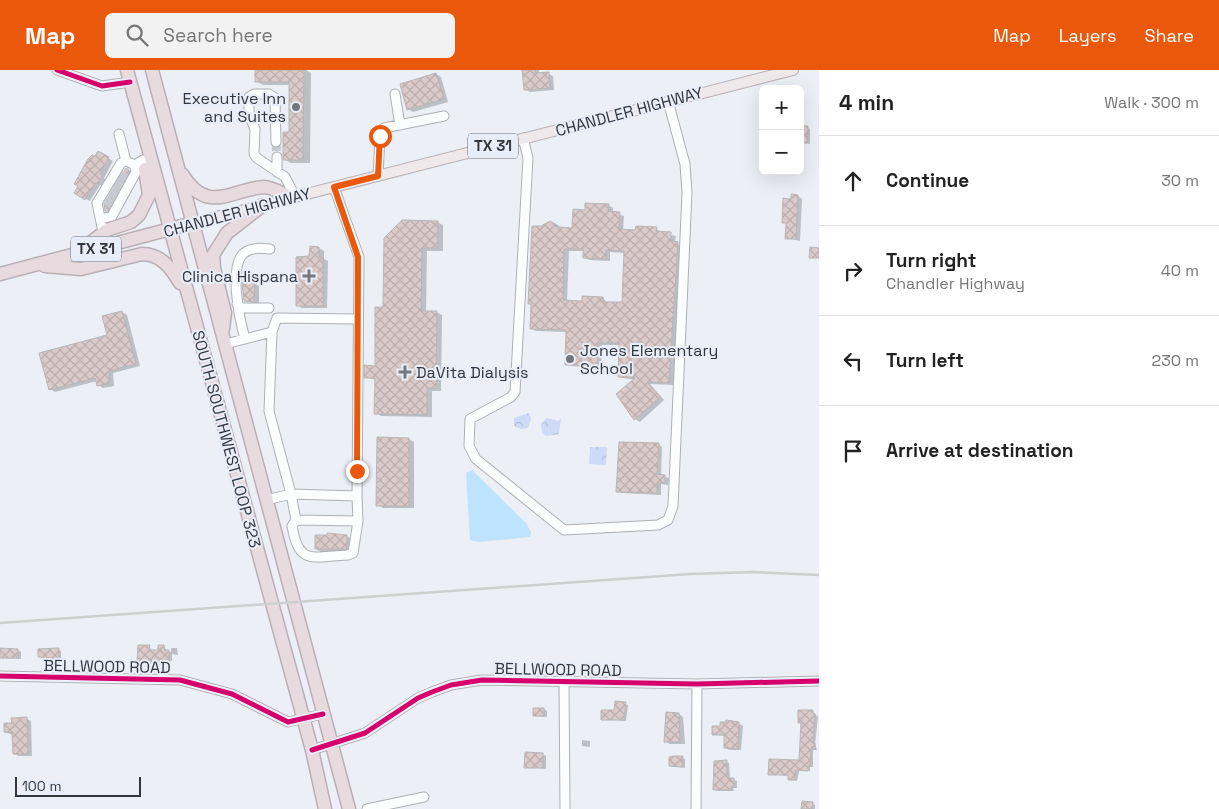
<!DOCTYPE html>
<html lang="en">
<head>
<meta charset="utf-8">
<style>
  :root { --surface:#fff; --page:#f2f2f2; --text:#222; --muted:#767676; --line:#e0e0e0; --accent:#ea580c }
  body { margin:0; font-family:"Space Grotesk",sans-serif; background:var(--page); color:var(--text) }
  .controls { position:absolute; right:15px; top:15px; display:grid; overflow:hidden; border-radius:8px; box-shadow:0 5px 20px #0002 }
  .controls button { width:45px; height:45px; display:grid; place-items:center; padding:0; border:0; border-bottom:1px solid var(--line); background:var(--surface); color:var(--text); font:25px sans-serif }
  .scale { position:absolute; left:15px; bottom:12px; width:126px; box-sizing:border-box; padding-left:5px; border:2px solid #34363b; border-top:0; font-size:14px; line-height:18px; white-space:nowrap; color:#34363b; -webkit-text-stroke:4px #e8eef9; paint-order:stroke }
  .stop { position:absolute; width:15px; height:15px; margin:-11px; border:4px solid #ea580c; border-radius:50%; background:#fff }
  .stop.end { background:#ea580c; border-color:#fff; box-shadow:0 1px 5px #0008 }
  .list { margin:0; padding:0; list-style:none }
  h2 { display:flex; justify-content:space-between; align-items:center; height:65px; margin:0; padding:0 20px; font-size:21px }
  h2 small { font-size:16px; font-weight:400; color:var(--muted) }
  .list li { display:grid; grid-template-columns:32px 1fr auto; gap:15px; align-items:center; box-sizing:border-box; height:90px; padding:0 20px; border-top:1px solid var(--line) }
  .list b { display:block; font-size:19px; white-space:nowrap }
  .list p { margin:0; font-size:16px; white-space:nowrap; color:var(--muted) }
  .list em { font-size:16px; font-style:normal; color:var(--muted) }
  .icon { flex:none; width:28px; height:28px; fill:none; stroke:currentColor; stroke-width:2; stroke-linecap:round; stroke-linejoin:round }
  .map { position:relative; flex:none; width:819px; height:739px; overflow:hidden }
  header { display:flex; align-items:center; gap:30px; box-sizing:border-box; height:70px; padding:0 25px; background:var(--accent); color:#fff }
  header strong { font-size:24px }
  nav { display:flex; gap:28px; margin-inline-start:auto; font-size:18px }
  .search { width:350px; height:45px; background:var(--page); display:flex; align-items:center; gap:12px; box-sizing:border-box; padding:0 18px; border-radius:8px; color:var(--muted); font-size:19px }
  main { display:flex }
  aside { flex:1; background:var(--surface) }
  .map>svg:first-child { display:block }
</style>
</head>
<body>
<header>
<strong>Map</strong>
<div class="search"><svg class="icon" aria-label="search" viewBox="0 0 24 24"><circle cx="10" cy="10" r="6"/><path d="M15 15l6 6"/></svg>Search here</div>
<nav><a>Map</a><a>Layers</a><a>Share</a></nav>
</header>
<main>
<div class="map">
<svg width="819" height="739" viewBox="0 0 819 739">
  <defs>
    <pattern id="park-crowns" width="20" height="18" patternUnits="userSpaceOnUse" patternTransform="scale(1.25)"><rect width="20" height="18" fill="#cddbf9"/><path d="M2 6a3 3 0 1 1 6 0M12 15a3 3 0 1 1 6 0" fill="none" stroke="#b1bdd6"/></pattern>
    <pattern id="building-cross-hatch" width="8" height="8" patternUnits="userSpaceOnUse" patternTransform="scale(1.25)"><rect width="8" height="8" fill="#dbcaca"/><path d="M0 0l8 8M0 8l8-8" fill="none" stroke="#bdaeae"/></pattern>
  </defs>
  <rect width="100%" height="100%" fill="#eceff5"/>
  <path fill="url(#park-crowns)" d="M529,343L531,349L528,358L521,359L514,356V348Z
    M547,348L558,351L561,348L559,364L546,366L542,363L541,354Z
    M590,377H607L606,395L589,394Z"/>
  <path fill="#bee3fc" d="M472,400L526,453L531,462L530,467L479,472L470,470L466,403Z"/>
  <path fill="#0003" fill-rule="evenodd" d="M256,0H306L311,3L310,93H291L284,89L290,63V15H263L256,11Z
    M523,0H539V4H548L553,6L554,20L530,22L525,19Z
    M436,4L441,7L448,32L413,42L408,39Z
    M807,57L810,59V74L803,73L800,72Z
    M98,82L113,91L104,108L107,110L103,116L100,115L90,131L75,123Z
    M126,100L130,102L107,141H106Z
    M798,126L802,129L800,171L787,168V154L783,152L792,130Z
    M608,135L613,138V143L624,146L623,161L656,158L661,163L676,166L675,173L682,176L674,315L650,314L664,330L640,352L635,349V310L619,307L621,275H602L601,298L571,296L566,294L567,262L536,261L531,258L532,235L529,233L559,158L574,159L586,141ZM569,181H584V187L589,190L610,191V182L625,183L623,234L607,233L603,228L583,232L567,231Z
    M437,152L443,155V181H427L426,242H436L442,245L441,321H432V347L381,346L376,343V310L365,307L376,297L384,238Z
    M319,178L324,181V189L328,191L327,238H302L297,235L310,188Z
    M254,213L259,216V234L245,231Z
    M122,242L127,245L140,296L113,303L114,316L103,318L98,315L97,311L55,322L50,319L108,266Z
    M378,369H409L414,372V438H383L378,435Z
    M658,374L662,377L661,406L669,408L668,415L661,414V425L622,423L618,421Z
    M347,466L351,469V481L321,482L316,479Z
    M149,576L152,581H159L164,576L167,581L171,582V578H177L178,585L172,584V591H167V595L139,591Z
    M0,579L18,580L21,582V589L0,588Z
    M58,580L61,581V590L39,586Z
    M616,632L628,635L626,651L602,649L615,641Z
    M544,639L547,641V647L534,646Z
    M812,641L818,647L815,674L817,680H813V697H810V701H799L797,711L789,710V706L769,704L800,692L802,654L799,653Z
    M679,644L683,647L685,674H670L665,671Z
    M27,649L31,651L32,686H19L14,684L13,665L5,662L13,655Z
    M738,653L743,656L741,680H729L725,677V666L713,664Z
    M582,670L590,671V677L582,676Z
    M543,684L546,686V699L526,697Z
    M682,688L685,689V698L671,696Z
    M726,692L729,693L730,709L737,711V718H733L734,721H717L714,719Z
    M812,733L815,735V739H802Z"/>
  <path fill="url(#building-cross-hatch)" stroke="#b7b6b8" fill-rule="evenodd" d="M255,0H304L303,90H283V62H289V12H255Z
    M522,0H535V3L549,2L550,18L524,20Z
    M436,3L444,29L407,40L400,14Z
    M800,56H808L807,73L800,72Z
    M98,81L109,87L100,104L102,106L98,114L95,113L85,130L74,123L78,116L74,114L88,89L92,85L95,86Z
    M126,98L130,101L108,141H105L104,134Z
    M791,124L798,125L796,169H785L786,153H782L783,128L791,129Z
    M585,133L609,134L608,141L620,142L619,159L635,160L636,156L657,157L656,161L671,162V171L678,172L669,313L647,312L660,327L634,350L616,324L635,308L618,307L619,273H598L597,296L565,295L566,260L530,259L531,234H528L532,156H541L550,151L560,157L572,158L573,139L585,140ZM564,179H583V188L606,189V180L624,181L622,232H603V227L582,226V231L563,230Z
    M402,150L438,151V178H422L421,241H437L436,318H427V345L374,344L375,308H364V295L375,296V237H383L384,168Z
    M310,176L319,177V187H323V236H296V187L309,186Z
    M810,177L819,178V188H809Z
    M242,212H255L254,232L244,231Z
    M122,241L136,294L109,301V313L97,316L95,308L49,320L39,283L107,265L102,246Z
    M377,367L409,368V436H376Z
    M619,372L659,373L657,404L665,405V413H657V423L616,422Z
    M327,463L347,465V479H315V465H327Z
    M138,575H150L149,580H158V575H164V580H169V590H164L165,595L137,592Z
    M0,578L18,579V588H0Z
    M59,578V589L38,587V579Z
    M615,631L626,632L624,650H601V640H614Z
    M533,638H544V646H533Z
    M798,640H813V644H815L813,673H815V679H811L810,696H808V701L796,700L794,710H788V705H768L769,689L799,690L801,653H798Z
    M666,642L679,643L680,672H664Z
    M27,647L28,684H13L12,663L4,662V653H12L11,648Z
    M726,650L739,652L738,679L724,678V665H712V656H720V652H726Z
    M525,682L543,683V698H524Z
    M673,686H683L682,697L669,696V687Z
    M727,690V708H734V717H731V720H713L714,691Z
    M802,731L813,732L812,739H801Z"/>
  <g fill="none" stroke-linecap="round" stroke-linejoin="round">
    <path stroke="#c7cad0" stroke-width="9" stroke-dasharray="9 4.5" stroke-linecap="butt" d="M276,72L277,87
      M120,105L128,110
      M115,113L123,118
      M111,121L118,126
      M106,130L113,135"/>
    <g stroke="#adb0b4" stroke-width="11">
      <path id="minor" d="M57,0L102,16L130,12
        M395,24L400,55
        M119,64L126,91
        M523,68L528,88L515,322L511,327L470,349L469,376L476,389L564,460L658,455L668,450L673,436L687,123L685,94L668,31
        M276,72L275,28L269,24H254L249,27V45L255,59L254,84L257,88L285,107L295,126
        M277,87V102
        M378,106L380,66L384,58L444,46
        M101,149L112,146L136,102L135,95
        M103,162L97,133L121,93L126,91L135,95L143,90
        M237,234L242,238H269
        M245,269C240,251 228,196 244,183C252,177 261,178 270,179
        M225,274L272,262
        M357,426L358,451L296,450L291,424L269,341L272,262L277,248L357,249
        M266,430L291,424L357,426L359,187L334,117
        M296,450L292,456C299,497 313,486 348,485L353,483L358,451
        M0,606L180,610L232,624L288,652L323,644
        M564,612L565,739
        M312,680L365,663L418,628L432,622L451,615L482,610L697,614L819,611
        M367,739L424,727
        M696,739L697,614"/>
    </g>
    <g stroke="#b9afb5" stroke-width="12">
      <path id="major" d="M193,153L793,0"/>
    </g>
    <g stroke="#b9afb5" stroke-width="15">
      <path id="highway" d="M127,0L312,680L325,739
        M152,0L349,739
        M182,104C208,146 231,119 264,117C272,117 283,124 290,127
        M76,184L107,160L131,152L139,145L149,125L145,99
        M45,196L81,199L142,184C161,184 171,198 180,213
        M0,204L193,153
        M223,259L225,243L214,198L213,185L227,163L263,135"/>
    </g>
    <use href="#minor" stroke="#fcfdfe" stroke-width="9"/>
    <use href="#major" stroke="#efe9ec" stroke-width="10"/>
    <use href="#highway" stroke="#e7dbe0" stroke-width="12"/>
    <path stroke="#cdcfd0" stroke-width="2.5" d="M0,553L690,504L753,502L819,505"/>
    <g stroke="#e8eef9" stroke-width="8">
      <path id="cycleway" d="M57,0L102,16L130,12
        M0,606L180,610L232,624L288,652L323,644
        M312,680L365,663L418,628L432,622L451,615L482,610L697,614L819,611"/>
    </g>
    <use href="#cycleway" stroke="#d6006c" stroke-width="5"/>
  </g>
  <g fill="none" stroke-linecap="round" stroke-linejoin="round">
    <path stroke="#ea580c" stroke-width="6" d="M357,401L358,187L334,117L378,106L380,66"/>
  </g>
  <g fill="#74777c" stroke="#e8eef9" stroke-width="2">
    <circle cx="296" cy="37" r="5"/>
    <path d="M306.5 198.5h5v5h5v5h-5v5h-5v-5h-5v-5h5z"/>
    <circle cx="570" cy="289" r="5"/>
    <path d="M402.5 294.5h5v5h5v5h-5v5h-5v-5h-5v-5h5z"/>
  </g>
  <g text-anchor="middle" stroke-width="4" stroke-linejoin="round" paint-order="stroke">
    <g fill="#e8eef9" stroke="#6a6d74" stroke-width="1">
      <rect x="468" y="63.5" width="50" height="25" rx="4"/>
      <rect x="71" y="166.5" width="50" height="25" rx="4"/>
    </g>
    <g font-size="15" font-weight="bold" fill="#34363b">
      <text x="493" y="81">TX 31</text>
      <text x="96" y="184">TX 31</text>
    </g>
    <g font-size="16" fill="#34363b" stroke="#e8eef9" text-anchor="end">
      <text x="286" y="34">Executive Inn<tspan x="286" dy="18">and Suites</tspan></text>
      <text x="298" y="212">Clinica Hispana</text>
      <text x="580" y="286" text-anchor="start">Jones Elementary<tspan x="580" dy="18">School</tspan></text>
      <text x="416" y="308" text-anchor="start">DaVita Dialysis</text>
    </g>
    <g font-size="16" fill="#34363b" stroke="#e8eef9">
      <text transform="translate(629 41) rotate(-15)" y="6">CHANDLER HIGHWAY</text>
      <text transform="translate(237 142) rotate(-15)" y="6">CHANDLER HIGHWAY</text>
      <text transform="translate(227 369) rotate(75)" y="6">SOUTH SOUTHWEST LOOP 323</text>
      <text transform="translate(107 596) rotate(1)" y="6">BELLWOOD ROAD</text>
      <text transform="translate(558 599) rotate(1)" y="6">BELLWOOD ROAD</text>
    </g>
  </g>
</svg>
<div class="controls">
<button>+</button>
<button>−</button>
</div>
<div class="scale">100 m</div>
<div class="stop" style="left:380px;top:66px"></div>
<div class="stop end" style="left:357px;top:401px"></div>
</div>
<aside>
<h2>4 min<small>Walk · 300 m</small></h2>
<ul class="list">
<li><svg class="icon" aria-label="ahead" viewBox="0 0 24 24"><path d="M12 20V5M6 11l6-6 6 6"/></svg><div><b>Continue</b></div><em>30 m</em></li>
<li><svg class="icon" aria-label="right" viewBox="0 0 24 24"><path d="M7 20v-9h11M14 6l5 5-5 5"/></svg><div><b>Turn right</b><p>Chandler Highway</p></div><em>40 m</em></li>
<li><svg class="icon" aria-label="left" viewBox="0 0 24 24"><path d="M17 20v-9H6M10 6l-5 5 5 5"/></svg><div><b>Turn left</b></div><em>230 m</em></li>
<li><svg class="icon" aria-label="arrive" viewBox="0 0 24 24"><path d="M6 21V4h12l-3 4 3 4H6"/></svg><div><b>Arrive at destination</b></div></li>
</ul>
</aside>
</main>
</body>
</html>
